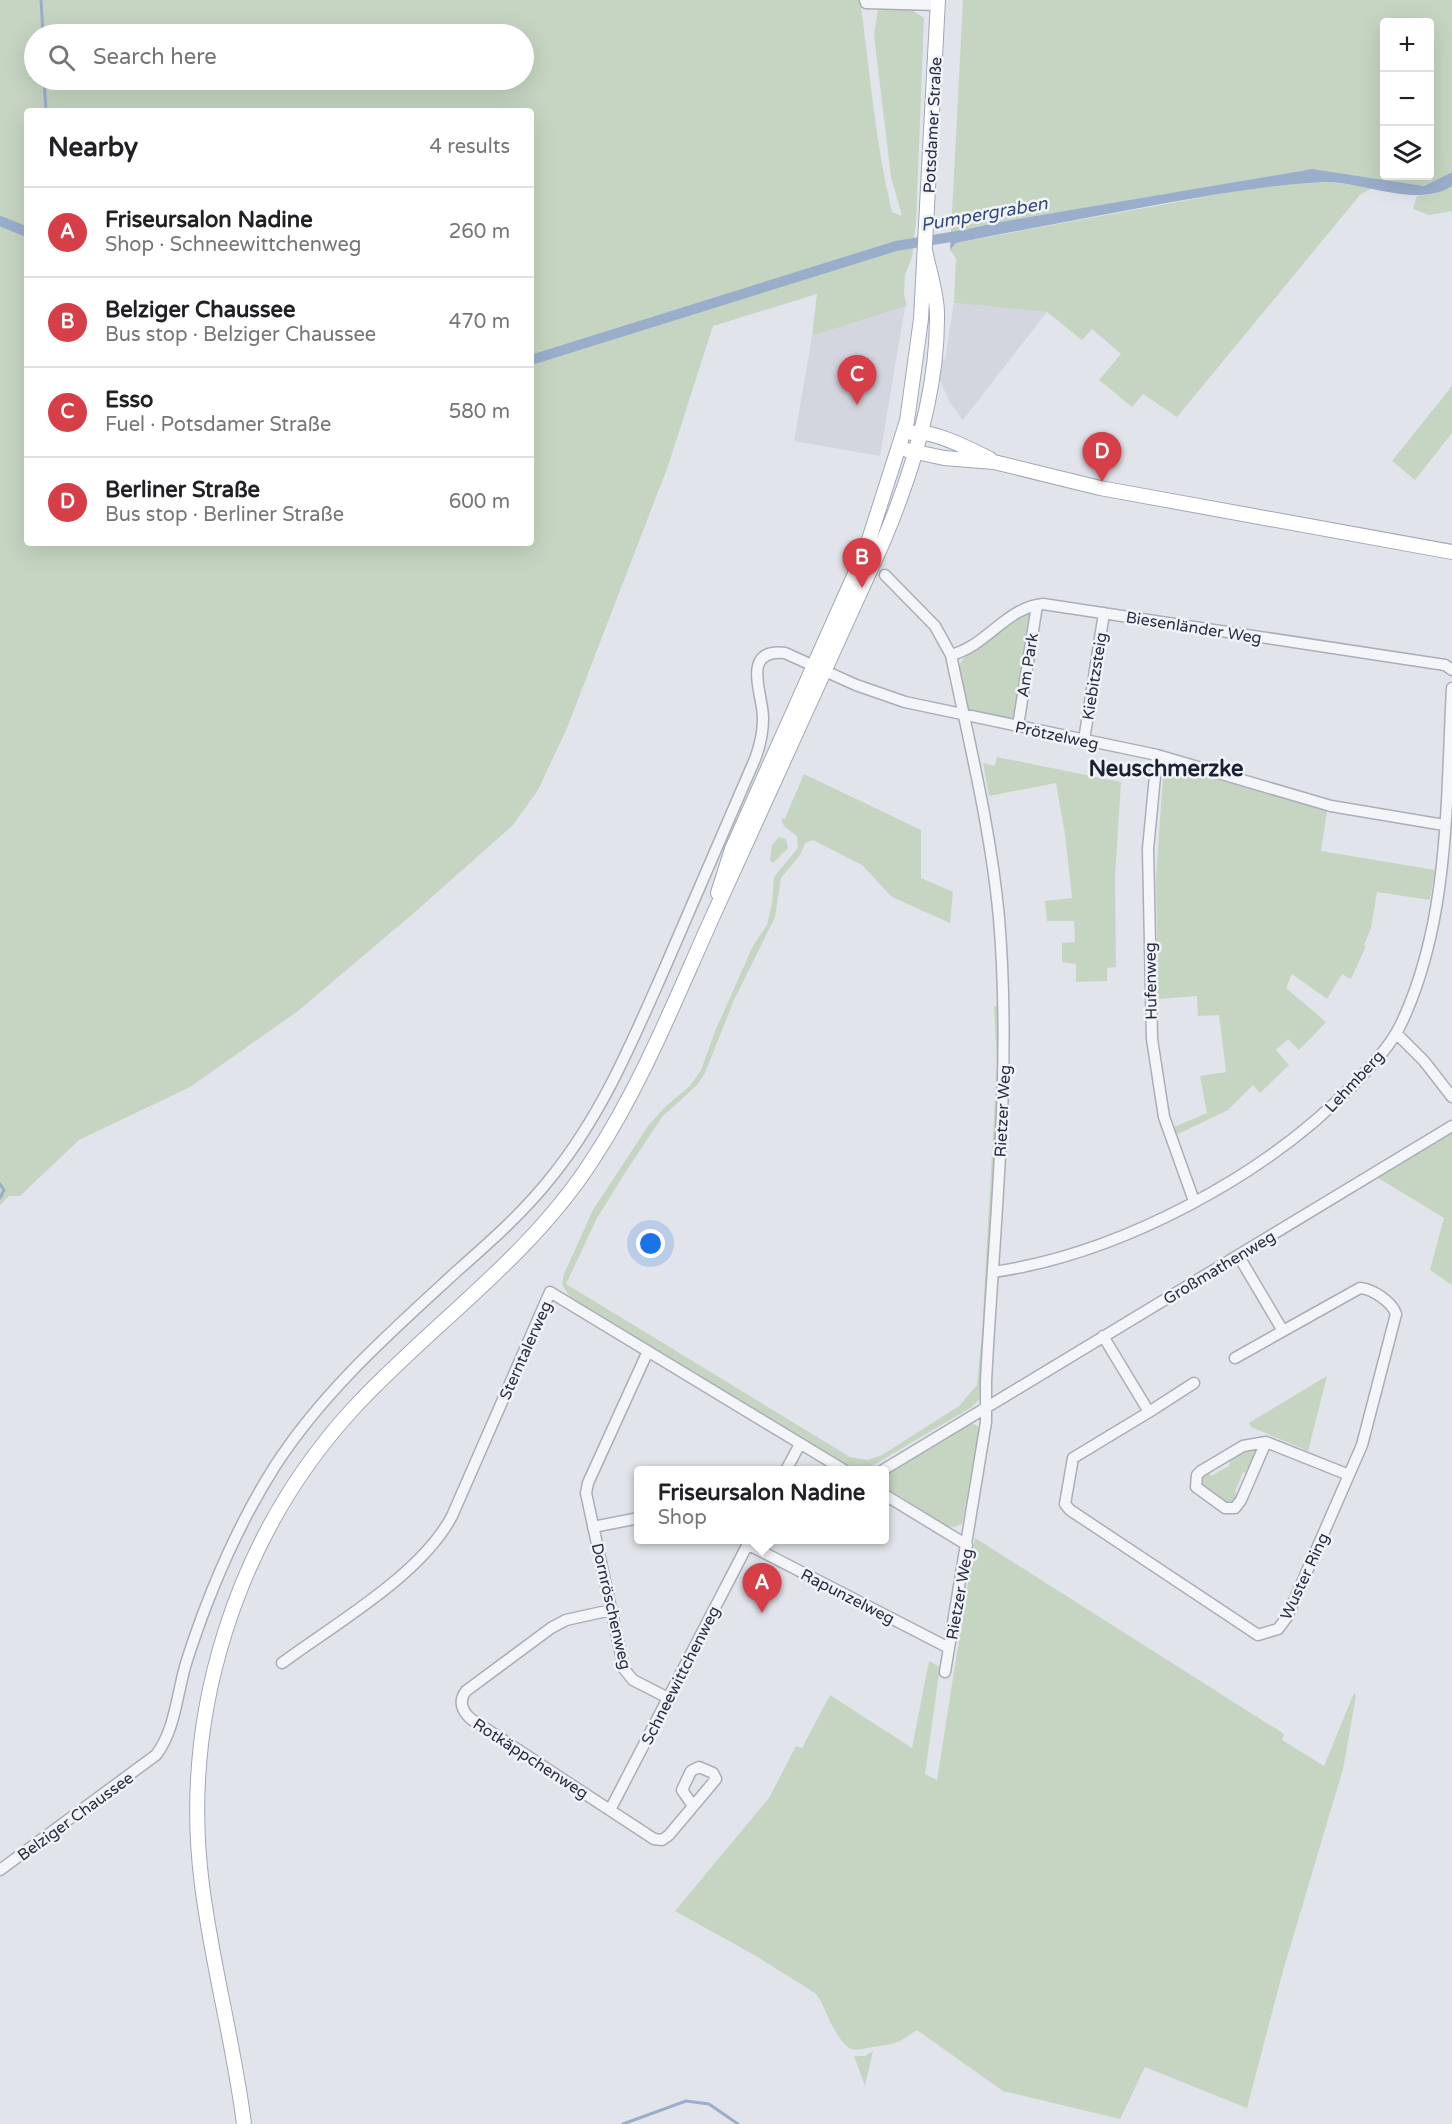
<!DOCTYPE html>
<html lang="en">
<head>
<meta charset="utf-8">
<style>
  :root { --surface:#fff; --page:#f2f2f2; --text:#202124; --muted:#757577; --line:#e0e0e0; --accent:#d63f48 }
  body { margin:0; font-family:"Varela Round",sans-serif; background:var(--page); color:var(--text) }
  .controls { position:absolute; right:18px; top:18px; display:grid; overflow:hidden; border-radius:6px; box-shadow:0 6px 24px #0002 }
  .controls button { width:54px; height:54px; display:grid; place-items:center; padding:0; border:0; border-bottom:2px solid var(--line); background:var(--surface); color:var(--text); font:30px sans-serif }
  .you { position:absolute; left:651px; top:1244px; width:21px; height:21px; margin:-15px; border:4px solid #fff; border-radius:50%; background:#1a73e8; box-shadow:0 0 0 9px #1a73e833 }
  .badge { display:grid; place-items:center; width:39px; height:39px; border-radius:50%; background:var(--accent); color:#fff; font-size:20px; font-weight:700 }
  .pin { position:absolute; translate:-50% -50px; filter:drop-shadow(0 2px 3px #0008) }
  .pin::after { content:''; position:absolute; top:32px; width:21px; height:18px; background:inherit; clip-path:polygon(0 0,100% 0,50% 100%) }
  .popup { position:absolute; left:634px; top:1466px; width:255px; height:78px; box-sizing:border-box; display:grid; place-content:center; border-radius:6px; background:var(--surface); filter:drop-shadow(0 2px 4px #0005); font-size:20px; white-space:nowrap; color:var(--muted) }
  .popup b { font-size:22px; color:var(--text) }
  .popup::after { content:''; position:absolute; left:50%; top:100%; margin-left:-12px; border:12px solid transparent; border-top-color:var(--surface) }
  .list { margin:0; padding:0; list-style:none }
  h2 { display:flex; justify-content:space-between; align-items:center; height:78px; margin:0; padding:0 24px; font-size:26px }
  h2 small { font-size:20px; font-weight:400; color:var(--muted) }
  .list li { display:grid; grid-template-columns:39px 1fr auto; gap:18px; align-items:center; box-sizing:border-box; height:90px; padding:0 24px; border-top:2px solid var(--line) }
  .list b { display:block; font-size:22px; white-space:nowrap }
  .list p { margin:0; font-size:20px; white-space:nowrap; color:var(--muted) }
  .list em { font-size:20px; font-style:normal; color:var(--muted) }
  .icon { flex:none; width:33px; height:33px; fill:none; stroke:currentColor; stroke-width:2; stroke-linecap:round; stroke-linejoin:round }
  .map { position:relative; flex:none; width:1452px; height:2124px; overflow:hidden }
  .search { position:absolute; background:var(--surface); box-shadow:0 6px 24px #0002; left:24px; top:24px; width:510px; height:66px; display:flex; align-items:center; gap:15px; box-sizing:border-box; padding:0 21px; border-radius:33px; color:var(--muted); font-size:22px }
  .panel { position:absolute; background:var(--surface); box-shadow:0 6px 24px #0002; left:24px; top:108px; width:510px; height:438px; border-radius:6px }
  .map>svg:first-child { display:block }
</style>
</head>
<body>
<div class="map">
<svg width="1452" height="2124" viewBox="0 0 1452 2124">
  <rect width="100%" height="100%" fill="#e1e4ea"/>
  <path fill="#d3d6df" d="M954,303L1047,312L963,420L950,403L938,375L940,360L945,359Z
    M905,307L880,456L794,441L812,336Z"/>
  <path fill="#c5d5c1" fill-rule="evenodd" d="M0,0H860C870,71 875,142 892,212L902,216L891,177L874,35L878,10H912L924,18L916,222L912,257L905,275L904,295L907,306L812,336L817,294L713,326L668,466L567,728L538,790L513,825L415,912L298,1011L190,1087L79,1140L20,1196H9L0,1205ZM34,34H524V80H34ZM27,111H531V543H27Z
    M963,0H1452V172L1424,186L1312,169L994,223L951,233ZM1384,22H1430V176H1384Z
    M1326,182L1373,187L1360,195L1177,417L1143,394L1132,407L1099,380L1121,354L1092,329L1082,340L1047,312L954,303L956,258L950,250L956,243L1258,187Z
    M1452,186V211L1429,215L1413,209L1417,196L1435,194Z
    M1452,386V433L1415,480L1392,461Z
    M1031,611L1016,723L974,714L966,706L959,665L964,658L1015,616Z
    M997,757L1121,782L1115,876L1116,967L1107,968V981L1076,982V964L1062,962V943L1075,942L1074,921H1047L1045,901L1072,898L1065,834L1056,783L989,796L983,763L995,766Z
    M1164,764L1327,811L1321,851L1435,870L1430,900L1377,892L1371,928L1364,945L1366,946L1351,979L1342,974L1327,999L1292,974L1286,988L1326,1022L1299,1050L1288,1039L1276,1050L1289,1065L1260,1093L1253,1085L1228,1110L1176,1135L1174,1127L1207,1113L1200,1076L1226,1072L1219,1015L1198,1016L1197,996L1158,999L1156,876Z
    M804,774L921,830V878L953,892L950,923L892,897L862,865L813,840L805,843L800,855L781,878L775,917L734,1000L705,1073L697,1085L662,1117L625,1173L597,1218L566,1284L850,1457L867,1460L882,1455L959,1406L977,1385L982,1333L997,1064L994,1006L1000,1007L1001,1057L982,1396L972,1407L865,1470L851,1468L570,1297L562,1284L564,1274L593,1210L648,1126L666,1106L690,1086L701,1070L716,1029L753,946L767,925L772,904L774,877L798,848L797,836L784,826L781,819L785,818Z
    M779,837L786,839L788,848L773,863L770,860L772,845Z
    M1452,1130V1285L1430,1270L1444,1218L1375,1176Z
    M1327,1376L1308,1451L1251,1427L1249,1423Z
    M971,1423L980,1427L962,1524L954,1527L947,1526L887,1488L885,1479L889,1472Z
    M1247,1448H1252L1256,1453L1249,1474L1243,1472L1235,1491L1238,1499L1229,1505L1201,1487L1200,1479L1208,1471L1211,1476L1229,1466L1231,1457Z
    M975,1538L1284,1734L1282,1740L1324,1766L1354,1693L1356,1696L1343,1769L1283,1971L1247,2108L1145,2067L1120,2119L1003,2091L917,2030C900,2041 900,2043 880,2046C854,2049 851,2058 834,2029C827,2017 824,2004 815,1993L756,1956L675,1911L769,1798L796,1746L802,1748L830,1695L912,1748L929,1661L940,1667L925,1774L937,1780Z
    M873,2051L865,2086L854,2056H865Z"/>
  <path fill="#9aaecc" d="M1312,169L1424,186L1452,172V186C1418,209 1362,181 1323,182C1270,185 1218,194 1166,203C1096,216 1026,229 956,243L950,250L951,233L994,223Z"/>
  <g fill="none" stroke-linecap="round" stroke-linejoin="round">
    <path stroke="#9aaecc" stroke-width="3" d="M41,0L43,34
      M44,80L46,111
      M0,1184L4,1190L0,1198
      M623,2124L686,2101L709,2104L738,2124"/>
    <path stroke="#9aaecc" stroke-width="10" d="M0,221L27,232
      M531,360L896,246L963,235"/>
    <g stroke="#aaaeb8" stroke-width="13">
      <path id="minor" d="M865,0L866,3L938,5
        M885,575L935,626L951,655C969,742 991,830 999,918C1012,1073 994,1227 986,1381V1422L945,1672
        M951,655C987,646 1005,608 1043,604L1445,665L1452,670
        M1018,726L1037,605
        M1084,740L1104,613
        M1157,755L1148,849L1152,1039L1164,1117L1194,1201
        M1396,1033L1424,1061L1452,1097
        M993,1272C1119,1254 1266,1176 1354,1084C1371,1066 1390,1047 1401,1024C1450,921 1446,799 1452,688
        M1103,1336L1149,1412L1194,1383
        M648,1351L588,1483L586,1493L624,1669L633,1680L668,1698
        M1235,1358L1283,1331
        M1149,1412L1073,1458L1065,1504L1070,1510L1258,1635L1278,1629L1287,1617L1362,1445L1396,1314C1392,1302 1373,1289 1360,1288L1283,1331L1238,1255
        M1266,1442L1243,1446L1201,1471L1197,1475L1196,1487L1225,1508H1235L1241,1500L1266,1442L1349,1475
        M786,1470L800,1444
        M883,1470L1452,1126
        M885,1495L967,1545
        M593,1527L639,1518
        M747,1544L949,1648
        M611,1610L566,1620L551,1628L466,1691C458,1701 462,1711 471,1719L654,1839L662,1840L669,1835L716,1779L713,1773L699,1767L691,1771L682,1790L693,1806
        M282,1663C336,1623 421,1575 452,1516L550,1292L844,1470
        M610,1810L750,1540
        M0,1870L156,1755C176,1729 177,1691 187,1660C209,1592 237,1526 275,1466C324,1390 392,1331 457,1271C491,1241 525,1211 553,1175C602,1114 632,1042 663,972C694,901 725,830 755,759C760,746 763,732 763,718C763,694 740,648 785,653L856,685L905,702L1157,755L1331,806L1444,825"/>
    </g>
    <g stroke="#9fa7b7" stroke-width="16">
      <path id="major" d="M912,433C932,429 972,450 990,459
        M907,450L944,458L994,462L1100,488L1452,552
        M718,893L732,849L866,549L907,421L921,319L938,0
        M244,2124C234,2044 212,1965 202,1885C180,1715 236,1538 351,1411C430,1325 529,1259 593,1159C642,1084 675,1000 712,918C769,792 827,667 883,542C913,471 938,392 937,314C937,293 929,271 925,250"/>
    </g>
    <use href="#minor" stroke="#f4f5f8" stroke-width="10"/>
    <use href="#major" stroke="#fff" stroke-width="14"/>
  </g>
  <g text-anchor="middle" stroke-width="5" stroke-linejoin="round" paint-order="stroke">
    <g font-size="16" fill="#282f43" stroke="#f1f3f8">
      <text transform="translate(932 125) rotate(-87)" y="6">Potsdamer Straße</text>
      <text transform="translate(1194 627) rotate(9)" y="6">Biesenländer Weg</text>
      <text transform="translate(1027 665) rotate(-81)" y="6">Am Park</text>
      <text transform="translate(1094 676) rotate(-81)" y="6">Kiebitzsteig</text>
      <text transform="translate(1057 735) rotate(12)" y="6">Prötzelweg</text>
      <text transform="translate(1150 981) rotate(-91)" y="6">Hufenweg</text>
      <text transform="translate(1354 1081) rotate(-47)" y="6">Lehmberg</text>
      <text transform="translate(1002 1111) rotate(-87)" y="6">Rietzer Weg</text>
      <text transform="translate(1219 1267) rotate(-31)" y="6">Großmathenweg</text>
      <text transform="translate(525 1350) rotate(-66)" y="6">Sterntalerweg</text>
      <text transform="translate(1304 1576) rotate(-65)" y="6">Wuster Ring</text>
      <text transform="translate(959 1594) rotate(-80)" y="6">Rietzer Weg</text>
      <text transform="translate(848 1596) rotate(27)" y="6">Rapunzelweg</text>
      <text transform="translate(612 1606) rotate(77)" y="6">Dornröschenweg</text>
      <text transform="translate(680 1675) rotate(-63)" y="6">Schneewittchenweg</text>
      <text transform="translate(531 1758) rotate(33)" y="6">Rotkäppchenweg</text>
      <text transform="translate(75 1816) rotate(-36)" y="6">Belziger Chaussee</text>
    </g>
    <g font-size="18" font-style="italic" fill="#304a79" stroke="#f1f3f8">
      <text transform="translate(984 214) rotate(-10)" y="6">Pumpergraben</text>
    </g>
    <g font-size="22" font-weight="bold" fill="#1a2134" stroke="#f1f3f8">
      <text x="1166" y="776">Neuschmerzke</text>
    </g>
  </g>
</svg>
<div class="controls">
<button>+</button>
<button>−</button>
<button><svg class="icon" aria-label="layers" viewBox="0 0 24 24"><path d="M12 4l9 5-9 5-9-5zM3 14l9 5 9-5"/></svg></button>
</div>
<div class="you"></div>
<div class="pin badge" style="left:762px;top:1613px">A</div>
<div class="popup"><b>Friseursalon Nadine</b>Shop</div>
<div class="pin badge" style="left:862px;top:588px">B</div>
<div class="pin badge" style="left:857px;top:405px">C</div>
<div class="pin badge" style="left:1102px;top:482px">D</div>
<div class="search"><svg class="icon" aria-label="search" viewBox="0 0 24 24"><circle cx="10" cy="10" r="6"/><path d="M15 15l6 6"/></svg>Search here</div>
<section class="panel">
<h2>Nearby<small>4 results</small></h2>
<ul class="list">
<li><span class="badge">A</span><div><b>Friseursalon Nadine</b><p>Shop · Schneewittchenweg</p></div><em>260 m</em></li>
<li><span class="badge">B</span><div><b>Belziger Chaussee</b><p>Bus stop · Belziger Chaussee</p></div><em>470 m</em></li>
<li><span class="badge">C</span><div><b>Esso</b><p>Fuel · Potsdamer Straße</p></div><em>580 m</em></li>
<li><span class="badge">D</span><div><b>Berliner Straße</b><p>Bus stop · Berliner Straße</p></div><em>600 m</em></li>
</ul>
</section>
</div>
</body>
</html>
